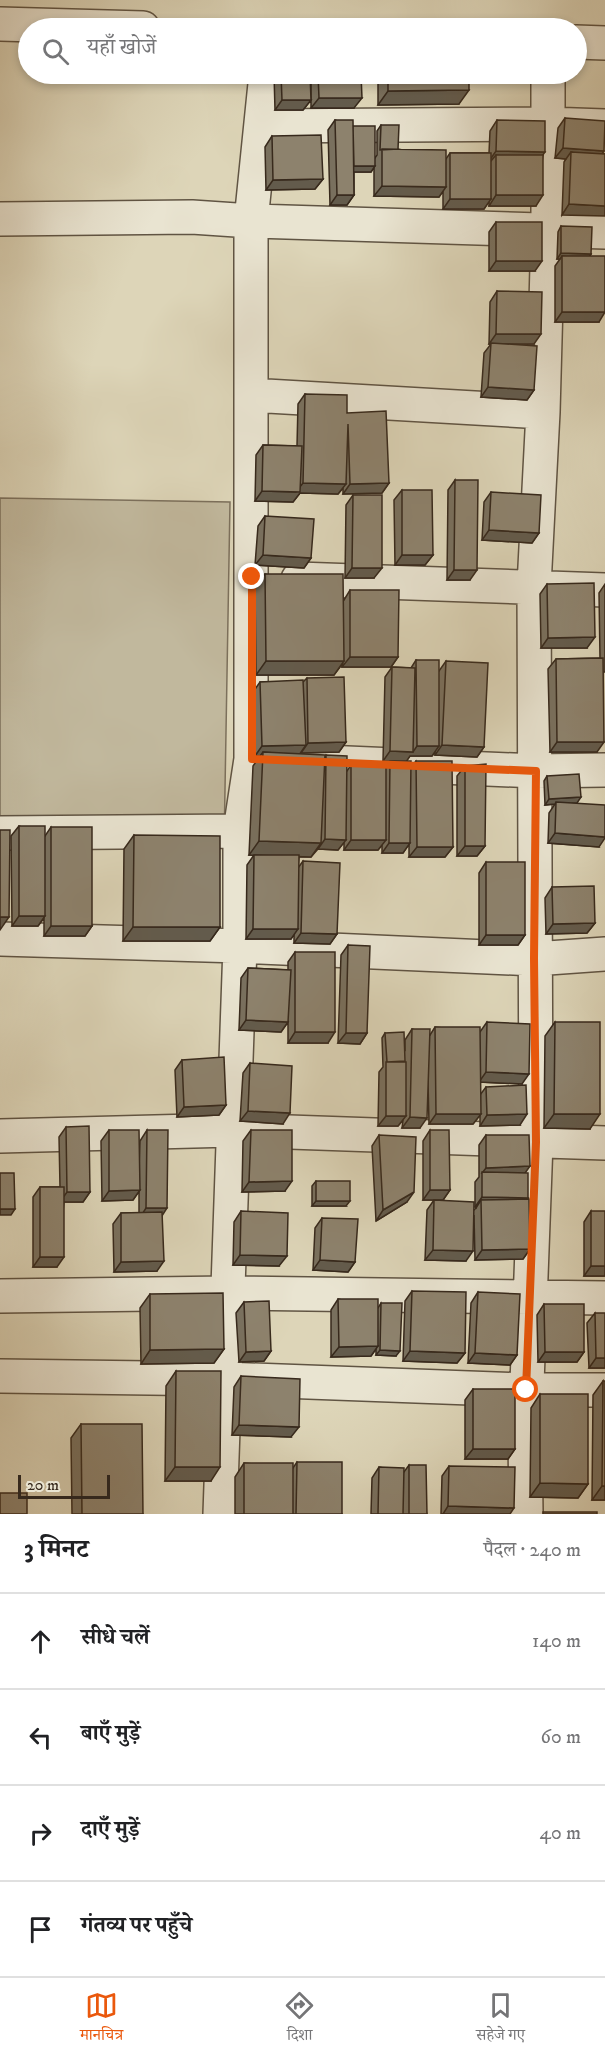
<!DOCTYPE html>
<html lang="hi">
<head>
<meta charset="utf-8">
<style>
  :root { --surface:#fff; --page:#f2f2f2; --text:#202124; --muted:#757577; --line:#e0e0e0; --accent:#ea580c }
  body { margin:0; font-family:"IM FELL DW Pica","Noto Serif Devanagari",serif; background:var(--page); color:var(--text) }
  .scale { position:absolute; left:18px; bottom:15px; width:92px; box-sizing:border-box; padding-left:6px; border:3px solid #37291c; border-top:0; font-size:16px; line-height:21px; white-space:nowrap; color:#37291c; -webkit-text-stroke:4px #e9e4d1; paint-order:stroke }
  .stop { position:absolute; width:18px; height:18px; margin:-14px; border:4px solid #ea580c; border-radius:50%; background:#fff }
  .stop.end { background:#ea580c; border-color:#fff; box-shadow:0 2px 6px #0008 }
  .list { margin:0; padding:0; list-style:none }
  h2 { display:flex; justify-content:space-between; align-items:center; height:78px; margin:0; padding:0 24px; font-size:26px }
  h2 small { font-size:20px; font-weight:400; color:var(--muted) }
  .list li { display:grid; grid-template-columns:39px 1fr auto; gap:18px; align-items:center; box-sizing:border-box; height:96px; padding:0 24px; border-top:2px solid var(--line) }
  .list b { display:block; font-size:22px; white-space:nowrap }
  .list em { font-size:20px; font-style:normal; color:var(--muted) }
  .icon { flex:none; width:33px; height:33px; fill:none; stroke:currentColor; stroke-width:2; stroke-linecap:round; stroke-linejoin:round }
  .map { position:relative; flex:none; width:605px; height:1514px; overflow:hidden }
  .search { position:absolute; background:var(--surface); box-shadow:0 3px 9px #0003; left:18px; right:18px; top:18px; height:66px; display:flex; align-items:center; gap:15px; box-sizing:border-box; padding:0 21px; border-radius:33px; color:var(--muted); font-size:22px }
  .sheet { height:462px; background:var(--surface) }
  nav { display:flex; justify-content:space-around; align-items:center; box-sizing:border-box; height:84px; border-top:2px solid var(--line); background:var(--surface); font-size:16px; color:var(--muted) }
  nav a { display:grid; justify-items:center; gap:3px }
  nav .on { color:var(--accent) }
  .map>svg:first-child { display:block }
</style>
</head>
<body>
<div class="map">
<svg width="605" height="1514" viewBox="0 0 605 1514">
  <rect width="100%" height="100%" fill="#ddd5b8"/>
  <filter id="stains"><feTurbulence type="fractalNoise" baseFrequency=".00333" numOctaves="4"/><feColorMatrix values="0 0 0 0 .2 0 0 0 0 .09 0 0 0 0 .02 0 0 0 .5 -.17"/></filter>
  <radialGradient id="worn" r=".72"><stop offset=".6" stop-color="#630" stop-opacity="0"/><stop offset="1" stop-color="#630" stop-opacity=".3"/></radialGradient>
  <path fill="#c1b89d" stroke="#7c705c" stroke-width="1.5" d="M0,498L230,502L224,847L0,843Z"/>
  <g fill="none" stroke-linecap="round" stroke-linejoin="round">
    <g stroke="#605443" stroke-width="36">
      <path id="minor" d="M0,24L143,28
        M576,42L605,43
        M262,126L548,124L605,126
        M0,219L192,217L251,221L605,232
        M251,395L543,412
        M298,579L605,590
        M301,761L536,771L605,770
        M240,831L251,759V221L266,74
        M0,833L240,831V946L220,1514
        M0,939L240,946L534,959L605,954
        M0,1136L232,1130L605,1143
        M0,1296L228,1293L605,1298
        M0,1376L224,1379L526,1390H605
        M526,1514L525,1437L536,1142L534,586L543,412L548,230V74"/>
    </g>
    <use href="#minor" stroke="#e9e4d1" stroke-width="33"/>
  </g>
  <path fill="#79705e" stroke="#37291c" stroke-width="1.5" d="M274,74H310L311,100L303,110H275Z
    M311,74H361L354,108H311Z
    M378,74H469L459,104L378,105Z
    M565,118L602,153L605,154L562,215L564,162L566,159L555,158L558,128Z
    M335,120L353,127L375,158L377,155V131L381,125L398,149L446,159L450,153H489L490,131L497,120L543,155L536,206H489V201L484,209H443V191L439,197L374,196V167L371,172H354V195L347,205H330L328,130Z
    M272,136L323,179L315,189L266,190L265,147Z
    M496,222L535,271H489V232Z
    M561,226L591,254L590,256L599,322H555V266L560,259H557L558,232Z
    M497,291L534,344H503L534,390L527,400L481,397L484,353L491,344H489L490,302Z
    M305,394L347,413L389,483L382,493L343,494V488L338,494L300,493L293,502L255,501L256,455L263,445L297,446L298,404Z
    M455,480L470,580H447L448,490Z
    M402,490L433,555L425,565H395L394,500Z
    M491,492L539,533L532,543L482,540L484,502Z
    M353,495L374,578H345L346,505Z
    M265,516L311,558L304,568L255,565L258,526Z
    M265,574L344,600L350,590L398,657L391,667H342L343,663L334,675H256L255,588Z
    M547,584L587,648H541L540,594Z
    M605,584V672H603L597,752H550L548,669L556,659L600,658L599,593Z
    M416,660L439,671L446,661L484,747L477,757L435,755V752L432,756H410L406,761L411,767L416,761L453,847L445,857H409V844L403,853H382V845L378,850H344V842L338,850L318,849L311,857H299L298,868L303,861L337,934L330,944L294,943V934L291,939H246L247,865L254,855H249L253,766L260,756H255L253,692L260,682H303L307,678L346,742L339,752L301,753V751L299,754L325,757L326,755L347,771L351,765L386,768L390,761H383L385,677L392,667L411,668Z
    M465,766L485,846L477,856H457V776Z
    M547,776L577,803H568L599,847L548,843L549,813L555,804L545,805L544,781Z
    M19,826L45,836L51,827L92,926L85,936H44V918L38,926H12L11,836Z
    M134,835L220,927L210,941H123L124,849Z
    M486,862L525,935L518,945H479V873Z
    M552,887L595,923L587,933L546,934L545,898Z
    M348,945L367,1033L360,1044L338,1043L341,955Z
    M295,952L328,1043H288V1022L281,1032L239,1030L241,978L248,968L288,970V962Z
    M487,1022L522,1084L480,1082V1095L486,1087L520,1125L480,1126V1115L473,1124H429L428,1081L420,1128H402L403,1120L398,1126H378L379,1072L383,1067L382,1038L385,1033L405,1050V1040L412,1029L430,1035L435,1027L480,1032Z
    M555,1022L590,1129L544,1128L545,1036Z
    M182,1060L226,1105L219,1115L177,1117L175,1070Z
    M250,1063L283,1124L240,1121L243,1073Z
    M66,1127L90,1192L83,1202H64L57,1267H33V1197L40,1187H60L59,1137Z
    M109,1130L139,1168L140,1141L147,1130L162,1215L157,1271L114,1272L113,1224L121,1213H139V1191L133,1200L102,1201L101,1141Z
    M251,1130L285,1191L242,1192L243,1141Z
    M430,1130L450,1190L443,1200L474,1210L476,1208L475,1207V1182L479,1177V1145L486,1135L525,1173L530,1249L523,1259L475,1260L474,1215L466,1261L425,1260L427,1210L434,1200H423V1141Z
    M379,1135L407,1202L376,1221L372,1146Z
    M316,1181L346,1206H312V1186Z
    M241,1211L279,1266L233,1265L234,1222Z
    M591,1211L605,1276H584V1222Z
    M322,1218L355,1262L348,1272L313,1270L315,1228Z
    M412,1291L465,1353L457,1363L403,1361L405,1301Z
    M478,1292L517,1355L510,1365L468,1363L471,1303Z
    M150,1294L224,1349L214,1363L141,1364L140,1308Z
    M338,1299L378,1308L381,1303L396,1356L376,1355V1349L371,1356L331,1357V1310Z
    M244,1302L271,1351L264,1361L239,1362L236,1313Z
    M544,1304L584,1352L577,1362H538L537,1315Z
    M595,1313L605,1368H589L587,1323Z
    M176,1371L211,1481H165L166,1386Z
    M241,1376L291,1437L232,1435L234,1387Z
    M603,1381L605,1500H592L593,1395Z
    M473,1389L515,1449L508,1459H465V1400Z
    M540,1394L588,1484L578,1498L530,1497L531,1408Z
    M81,1424L143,1514H72L71,1438Z
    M297,1462L342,1514H235V1477L244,1463L293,1468Z
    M409,1465L427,1514H371L372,1478L379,1467L404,1472Z
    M449,1466L510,1514H441L442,1476Z"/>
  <path fill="#635b4c" stroke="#37291c" stroke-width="1.5" d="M469,90L459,104L378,105L388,91Z
    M319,98H362L354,108H311Z
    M282,100H311L303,110H275Z
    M563,148L604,151L597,161L571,152L566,159L555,158Z
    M496,151L545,152L538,162L496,155L491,161H489Z
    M353,166H375L371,172H350Z
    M323,179L315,189L266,190L273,180Z
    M382,186L446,187L439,197L374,196Z
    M337,195H354L347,205H330Z
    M496,195H543L536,206H489Z
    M450,199H491L484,209H443Z
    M569,204L605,206V216L562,215Z
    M561,253L591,254L587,260L562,256L560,259H557Z
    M496,261H542L535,271H489Z
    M562,312H605L599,322H555Z
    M496,334H541L534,344H489Z
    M488,387L534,390L527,400L481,397Z
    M303,483L346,484L338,494L300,493L293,502L255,501L262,491L296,492Z
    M389,483L382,493L343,494L350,484Z
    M489,530L539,533L532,543L482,540Z
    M263,555L311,558L304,568L255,565Z
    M402,555H433L425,565H395Z
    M352,568H382L374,578H345Z
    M454,570H477L470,580H447Z
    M595,637L587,648H541L548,638Z
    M350,657H398L391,667H342Z
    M266,661H344L334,675H256Z
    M346,742L339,752L301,753L308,743Z
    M557,742H604L597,752H550Z
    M306,745L299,755L263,752L260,756H255L262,746Z
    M442,745L484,747L477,757L435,755Z
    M417,746H439L432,756H410L406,762L383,761L390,751L413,752Z
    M581,797L577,803L556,804V802L555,804L545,805L549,799Z
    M555,833L605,837V838L599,847L548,843Z
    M325,839L346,840L338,850L318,849Z
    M351,840H386L378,850H344Z
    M259,841L321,843L311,857L249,855Z
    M389,843H410L403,853H382Z
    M465,846H485L477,856H457Z
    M417,847H453L445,857H409Z
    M19,916H45L38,926H12Z
    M0,917H9L0,930Z
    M595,923L587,933L546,934L553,924Z
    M51,926H92L85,936H44Z
    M133,927H220L210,941H123Z
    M253,929H298L291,939H246Z
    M301,933L337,934L330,944L294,943Z
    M486,935H525L518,945H479Z
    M246,1020L288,1022L281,1032L239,1030Z
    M295,1032H335L328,1043H288Z
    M346,1033H367L360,1044L338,1043Z
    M486,1072L529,1074L522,1084L479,1082Z
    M226,1105L219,1115L177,1117L184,1107Z
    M248,1111L290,1113L283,1124L240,1121Z
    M436,1114H481L473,1124H429Z
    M527,1114L520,1125L480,1126L487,1115Z
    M554,1114H600L590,1129L544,1128Z
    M386,1116H406L398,1126H378Z
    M410,1117L427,1118L420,1128H402Z
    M530,1166L523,1176L482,1173L486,1168Z
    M292,1181L285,1191L242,1192L249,1182Z
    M140,1190L133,1200L102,1201L109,1191Z
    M430,1190H450L443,1200H423Z
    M67,1192H90L83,1202H60Z
    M414,1192L407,1202L376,1221L383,1210Z
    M482,1197L528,1198L520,1208L481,1200L476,1208L475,1207Z
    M316,1201H350L346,1206H312Z
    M146,1208H167L160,1219H139Z
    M0,1209H15L11,1215H0Z
    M530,1249L523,1259L475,1260L482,1250Z
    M433,1250L473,1251L466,1261L425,1260Z
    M240,1255L287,1256L279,1266L233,1265Z
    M40,1257H64L57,1267H33Z
    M320,1260L355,1262L348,1272L313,1270Z
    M164,1261L157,1271L114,1272L121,1262Z
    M591,1266H605V1276H584Z
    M378,1346L371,1356L331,1357L339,1347Z
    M224,1349L214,1363L141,1364L150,1350Z
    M380,1350L400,1351L396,1356L376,1355Z
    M271,1351L264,1361L239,1362L246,1352Z
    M410,1351L465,1353L457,1363L403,1361Z
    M545,1352H584L577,1362H538Z
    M475,1353L517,1355L510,1365L468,1363Z
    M596,1358H605V1368H589Z
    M239,1425L299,1427L291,1437L232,1435Z
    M473,1449H515L508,1459H465Z
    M175,1467H220L211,1481H165Z
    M540,1483L588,1484L578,1498L530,1497Z
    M602,1486H605V1500H592Z
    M448,1506L514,1508L510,1514H443Z"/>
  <path fill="#8d826d" stroke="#37291c" stroke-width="1.5" d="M281,74H310L311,100H282Z
    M318,74H361L362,98H319Z
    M388,74H469V90L388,91Z
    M565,118L605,121L604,151L563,148Z
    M335,120H353L354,195H337Z
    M497,120L545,121V152L496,151Z
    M381,125H399L398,149L380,150Z
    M353,126H375V166H354Z
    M321,135L323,179L273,180L272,136Z
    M382,149L446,150V187L382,186Z
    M571,152L605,154V206L569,204Z
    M450,153H491V199H450Z
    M496,155H543V195H496Z
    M496,222H542V261H496Z
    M561,226L592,227L591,254L561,253Z
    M562,256H605V312H562Z
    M497,291L542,292L541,334H496Z
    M491,343L537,346L534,390L488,387Z
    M305,394L347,395V413L386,411L389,483L350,484L348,424L346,484L303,483Z
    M263,445L302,446L300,492L262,491Z
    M455,480H478L477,570H454Z
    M402,490H432L433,555H402Z
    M491,492L541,495L539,533L489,530Z
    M353,495H382V568H352Z
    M265,516L314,519L311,558L263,555Z
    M265,574H343L344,661H266Z
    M594,583L595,637L548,638L547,584Z
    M350,590H399L398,657H350Z
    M603,658L604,742H557L556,659Z
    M416,660H439V746H417Z
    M446,661L488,663L484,747L442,745Z
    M392,667L415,668L413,752L390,751Z
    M344,677L346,742L308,743L307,678Z
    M303,680L306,745L262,746L260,682Z
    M263,752L325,755L321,843L259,841Z
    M326,755L347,756L346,840L325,839Z
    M390,761H411L410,843H389Z
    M416,761H452L453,847H417Z
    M486,764L485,846H465V766Z
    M351,765H386V840H351Z
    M579,774L581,797L549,799L547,776Z
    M556,802L605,805V837L555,833Z
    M19,826H45V916H19Z
    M51,827H92V926H51Z
    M0,830H10L9,917H0Z
    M134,835L220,836V927H133Z
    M254,855H299L298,929H253Z
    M303,861L340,863L337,934L301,933Z
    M486,862H525V935H486Z
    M594,886L595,923L553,924L552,887Z
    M348,945L370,946L367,1033H346Z
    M295,952H335V1032H295Z
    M248,968L291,970L288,1022L246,1020Z
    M487,1022L530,1024L529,1074L486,1072Z
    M555,1022H600V1114H554Z
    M435,1027H480L481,1114H436Z
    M412,1029H430L427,1118L410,1117Z
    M404,1032L405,1061L387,1062L385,1033Z
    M224,1057L226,1105L184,1107L182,1060Z
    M386,1062H406V1116H386Z
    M250,1063L292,1066L290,1113L248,1111Z
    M526,1085L527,1114L487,1115L486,1087Z
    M89,1126L90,1192H67L66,1127Z
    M109,1130H139L140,1190L109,1191Z
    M147,1130H168L167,1208H146Z
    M251,1130H292V1181L249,1182Z
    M430,1130H449L450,1190H430Z
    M379,1135L416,1137L414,1192L383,1210Z
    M486,1135H529L530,1166L486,1168Z
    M482,1172L528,1173V1198L482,1197Z
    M0,1173H14L15,1209H0Z
    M316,1181H350V1201H316Z
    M40,1187H64V1257H40Z
    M529,1199L530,1249L482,1250L481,1200Z
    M434,1200L474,1202L473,1251L433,1250Z
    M241,1211L288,1213L287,1256L240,1255Z
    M591,1211H605V1266H591Z
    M162,1212L164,1261L121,1262V1213Z
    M322,1218L358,1219L355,1262L320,1260Z
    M412,1291L466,1292L465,1353L410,1351Z
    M478,1292L520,1294L517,1355L475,1353Z
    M223,1293L224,1349L150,1350V1294Z
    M338,1299H378V1346L339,1347Z
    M269,1301L271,1351L246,1352L244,1302Z
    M381,1303H402L400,1351L380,1350Z
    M544,1304H584V1352H545Z
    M595,1313H605V1358H596Z
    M176,1371H221L220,1467H175Z
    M241,1376L300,1379L299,1427L239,1425Z
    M603,1381H605V1486H602Z
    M473,1389H515V1449H473Z
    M540,1394H588V1484L540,1483Z
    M81,1424H142L143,1514H82Z
    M297,1462H342V1514H296Z
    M244,1463H293V1514H244Z
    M409,1465H426L427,1514H409Z
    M449,1466L515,1467L514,1508L448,1506Z
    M379,1467L404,1468L403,1514H378Z
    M0,1493H27V1514H0Z
    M543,1512H597V1514H543Z"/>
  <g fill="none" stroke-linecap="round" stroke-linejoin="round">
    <path stroke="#ea580c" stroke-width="8" d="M252,577V759L536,771L534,958L536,1142L526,1390"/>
  </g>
  <rect width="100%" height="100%" filter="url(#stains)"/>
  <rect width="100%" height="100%" fill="url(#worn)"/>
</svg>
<div class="scale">20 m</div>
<div class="stop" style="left:526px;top:1390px"></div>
<div class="stop end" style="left:252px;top:577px"></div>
<div class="search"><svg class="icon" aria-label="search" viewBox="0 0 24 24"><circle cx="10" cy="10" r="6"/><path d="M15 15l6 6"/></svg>यहाँ खोजें</div>
</div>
<section class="sheet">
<h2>3 मिनट<small>पैदल · 240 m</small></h2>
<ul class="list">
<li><svg class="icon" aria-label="ahead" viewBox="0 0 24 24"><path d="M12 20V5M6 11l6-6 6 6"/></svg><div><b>सीधे चलें</b></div><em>140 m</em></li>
<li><svg class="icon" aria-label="left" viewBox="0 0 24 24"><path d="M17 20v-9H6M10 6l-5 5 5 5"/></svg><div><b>बाएँ मुड़ें</b></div><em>60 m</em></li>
<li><svg class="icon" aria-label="right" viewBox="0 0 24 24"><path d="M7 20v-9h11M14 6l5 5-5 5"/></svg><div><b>दाएँ मुड़ें</b></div><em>40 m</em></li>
<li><svg class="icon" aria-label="arrive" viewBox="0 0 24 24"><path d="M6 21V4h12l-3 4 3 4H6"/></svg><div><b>गंतव्य पर पहुँचे</b></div></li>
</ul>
</section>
<nav>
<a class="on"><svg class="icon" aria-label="map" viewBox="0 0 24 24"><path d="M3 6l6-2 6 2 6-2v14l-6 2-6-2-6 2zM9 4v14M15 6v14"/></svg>मानचित्र</a>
<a><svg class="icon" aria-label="directions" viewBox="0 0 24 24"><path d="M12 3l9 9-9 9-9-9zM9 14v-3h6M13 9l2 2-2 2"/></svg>दिशा</a>
<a><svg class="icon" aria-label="saved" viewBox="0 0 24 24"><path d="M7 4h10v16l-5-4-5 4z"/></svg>सहेजे गए</a>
</nav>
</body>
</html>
